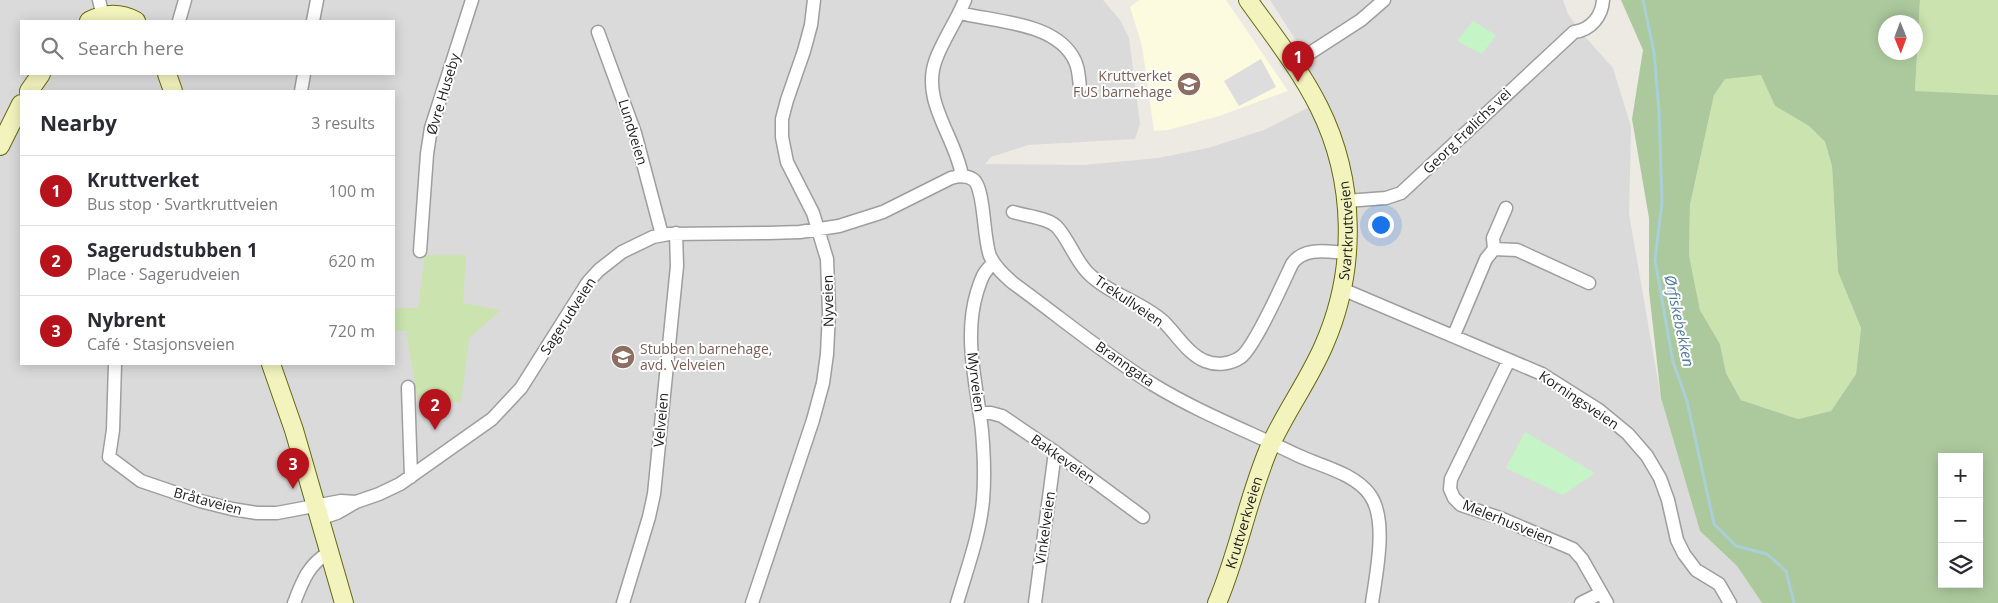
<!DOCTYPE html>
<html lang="en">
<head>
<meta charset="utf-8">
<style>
  :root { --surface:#fff; --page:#f2f2f3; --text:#2b2b33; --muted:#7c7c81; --line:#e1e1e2; --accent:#b7131d }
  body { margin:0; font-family:"Open Sans",sans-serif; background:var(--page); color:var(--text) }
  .controls { position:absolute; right:15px; bottom:15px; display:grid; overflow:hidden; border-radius:0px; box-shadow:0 2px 12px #0003 }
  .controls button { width:45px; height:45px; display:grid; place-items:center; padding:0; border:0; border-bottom:1px solid var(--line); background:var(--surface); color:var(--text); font:25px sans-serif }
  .compass { position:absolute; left:1878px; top:15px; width:45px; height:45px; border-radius:50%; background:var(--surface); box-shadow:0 2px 12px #0003; rotate:179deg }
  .you { position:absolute; left:1380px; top:224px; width:18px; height:18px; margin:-12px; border:4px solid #fff; border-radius:50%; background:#1a73e8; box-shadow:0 0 0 8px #1a73e833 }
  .badge { display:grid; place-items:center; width:32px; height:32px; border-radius:50%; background:var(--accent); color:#fff; font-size:16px; font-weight:700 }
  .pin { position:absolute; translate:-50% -41px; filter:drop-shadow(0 1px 2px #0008) }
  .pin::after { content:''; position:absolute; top:26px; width:18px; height:15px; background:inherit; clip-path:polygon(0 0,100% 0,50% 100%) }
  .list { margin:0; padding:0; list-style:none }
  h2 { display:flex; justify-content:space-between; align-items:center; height:65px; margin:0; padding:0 20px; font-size:21px }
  h2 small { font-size:16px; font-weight:400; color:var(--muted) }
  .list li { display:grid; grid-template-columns:32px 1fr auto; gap:15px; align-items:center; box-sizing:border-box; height:70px; padding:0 20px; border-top:1px solid var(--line) }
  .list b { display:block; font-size:19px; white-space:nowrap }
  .list p { margin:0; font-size:16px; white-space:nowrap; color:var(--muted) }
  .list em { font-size:16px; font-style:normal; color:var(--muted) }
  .icon { flex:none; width:28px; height:28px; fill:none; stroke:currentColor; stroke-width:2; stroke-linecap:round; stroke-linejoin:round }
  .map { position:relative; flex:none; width:1998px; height:603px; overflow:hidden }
  .search { position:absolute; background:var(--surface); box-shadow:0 2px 12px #0003; left:20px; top:20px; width:375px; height:55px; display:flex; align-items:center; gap:12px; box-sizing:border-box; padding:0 18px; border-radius:0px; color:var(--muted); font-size:19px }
  .panel { position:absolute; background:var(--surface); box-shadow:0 2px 12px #0003; left:20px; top:90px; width:375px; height:275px; border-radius:0px }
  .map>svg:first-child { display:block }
</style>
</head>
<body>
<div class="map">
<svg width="1998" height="603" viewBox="0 0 1998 603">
  <rect width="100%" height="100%" fill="#edeae4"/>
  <path fill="#dbdada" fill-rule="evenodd" d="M0,0H1103L1120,20L1129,38L1140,124L1135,139L1028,145L991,157L985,164L1083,165L1158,158L1208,148L1264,130L1321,101L1297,42L1270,0H1563L1568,14L1579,30L1613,68L1631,127L1629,214L1661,398L1700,531L1737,566L1762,603H0ZM21,21H394V74H21ZM21,91H394V364H21Z"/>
  <path fill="#fcfadf" d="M1139,0H1226L1288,91L1219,116L1168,130L1154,131L1142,46L1130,7Z"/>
  <path fill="#cbe3af" d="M1920,0H1998V95L1915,92Z
    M1762,75L1775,106L1809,126L1825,142L1832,166L1838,272L1861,328L1856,374L1831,411L1798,419L1741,400L1726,373L1720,344L1700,310L1689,255L1690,205L1714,95L1724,78Z
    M425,255H466L463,303L501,310L469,338L461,402L418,401L406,331H394V308H418Z"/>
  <path fill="#acc99d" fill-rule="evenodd" d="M1621,0H1920L1915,91L1998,95V603H1762L1737,566L1700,531L1661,398L1649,291V218L1632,119L1643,50ZM1886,22H1916V52H1886ZM1761,75L1775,106L1809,126L1825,142L1832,166L1838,272L1861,328L1856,374L1831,411L1798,419L1741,400L1726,373L1720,344L1700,310L1689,255L1690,205L1714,95L1725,79ZM1942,457H1979V584H1942Z"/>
  <path fill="#c5f4c6" d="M1473,21L1496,35L1482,54L1457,41Z
    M1525,432L1595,473L1563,495L1506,468Z"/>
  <path fill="#ddd" d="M1261,59L1276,87L1239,106L1224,81Z"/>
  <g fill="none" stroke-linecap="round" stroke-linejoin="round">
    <path stroke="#a9cfd7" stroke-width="3" d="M1643,0L1654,52L1659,111L1662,202L1655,260L1673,362L1687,401L1714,524L1736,546L1767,554L1786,571L1794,603"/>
    <g stroke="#9e9e9e" stroke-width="15">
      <path id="street" d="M99,0L103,16
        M960,13C995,22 1057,22 1075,61C1079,69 1079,79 1080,88
        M179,21L185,0
        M313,21L317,0
        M598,32L635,133L662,235
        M1293,64L1361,20L1384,0
        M301,91L304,74
        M962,176C956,137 920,101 936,59C944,38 957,20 965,0
        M1346,201L1386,198L1401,193L1574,32C1591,30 1602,16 1603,0
        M1013,212C1025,216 1046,217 1056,226C1067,236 1075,260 1088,273C1110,295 1141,301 1164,322C1177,335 1188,354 1205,361C1217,366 1231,364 1241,357C1255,346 1283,283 1292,264C1304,246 1329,252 1347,253
        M1494,249L1517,250L1589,283
        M420,251L427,154L431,128L472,0
        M1342,289L1542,374L1599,410L1628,434L1647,456L1660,478L1668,500L1677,540L1684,554L1696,570L1719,584L1730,603
        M1454,335L1486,259L1494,249L1493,238L1506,208
        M1509,360L1451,479L1450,489L1454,498L1461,505L1500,518L1573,549L1582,559L1607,603
        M115,364L113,430L109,457L141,481L200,501L232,509L257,513H277L341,501L356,502
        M408,387L411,477
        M980,413H991L1002,416L1055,452L1143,517
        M319,519L337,513L356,502L379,494L400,484L492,419L521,388L588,282L599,270L622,252L653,237L669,234L768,233L800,232L839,226L883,212L951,178C958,176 967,175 974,180C985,191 983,238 990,256C995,267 1004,275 1013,283C1060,317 1105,355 1154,385C1200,413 1250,432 1297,455C1320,466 1355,473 1370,495C1388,520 1376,574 1372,603
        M294,603C302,582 309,563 329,553
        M623,603L649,517L654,494L677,266L676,233
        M752,603L813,420L823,383L827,354L829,312L827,259L813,213L787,162L782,137V119L787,100L804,51L811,25L814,0
        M957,603C967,569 980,534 983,500C985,477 984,454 982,431C977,385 963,338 977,292C981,280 983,271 994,263
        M1035,603L1055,452
        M1581,603L1601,593"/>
    </g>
    <g stroke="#65690f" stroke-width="20">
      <g id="secondary">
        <path d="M89,21C105,13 121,13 136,21"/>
        <path d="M167,74L173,91"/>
        <path d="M29,91L41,74"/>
        <path d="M0,146L21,104"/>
        <path d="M271,364L294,430L344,603"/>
        <path id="s1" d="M1217,603C1239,552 1248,496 1270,446C1286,411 1309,380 1324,345C1357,270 1356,181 1319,107C1300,69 1273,35 1248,0"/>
      </g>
    </g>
    <use href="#street" stroke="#fff" stroke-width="12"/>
    <use href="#secondary" stroke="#f3f3bd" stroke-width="18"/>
  </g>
  <defs>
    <g id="school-disc" transform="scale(1.25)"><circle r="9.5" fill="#8d6e63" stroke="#fff"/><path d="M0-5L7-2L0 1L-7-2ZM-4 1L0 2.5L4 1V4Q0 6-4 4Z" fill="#fff"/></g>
  </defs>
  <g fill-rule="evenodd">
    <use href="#school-disc" x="1189" y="84"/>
    <use href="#school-disc" x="623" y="357"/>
  </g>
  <g text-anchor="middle" stroke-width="4" stroke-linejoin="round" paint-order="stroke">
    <g font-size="14" fill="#785e54" stroke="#fff" text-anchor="end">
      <text x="1172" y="81">Kruttverket<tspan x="1172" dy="16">FUS barnehage</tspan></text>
      <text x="640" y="354" text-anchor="start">Stubben barnehage,<tspan x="640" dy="16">avd. Velveien</tspan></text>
    </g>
    <g font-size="14" fill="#1d1d1d" stroke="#fff">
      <text transform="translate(443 94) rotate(-73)" y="5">Øvre Huseby</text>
      <text transform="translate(1467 131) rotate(-44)" y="5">Georg Frølichs vei</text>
      <text transform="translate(633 132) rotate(73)" y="5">Lundveien</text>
      <text dy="5" stroke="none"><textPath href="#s1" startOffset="398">Svartkruttveien</textPath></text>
      <text transform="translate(828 301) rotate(-91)" y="5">Nyveien</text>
      <text transform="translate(1129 301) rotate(34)" y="5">Trekullveien</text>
      <text transform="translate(568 316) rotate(-57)" y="5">Sagerudveien</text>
      <text transform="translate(1125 364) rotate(35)" y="5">Branngata</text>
      <text transform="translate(976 382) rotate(83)" y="5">Myrveien</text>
      <text transform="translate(1579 400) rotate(34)" y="5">Korningsveien</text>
      <text transform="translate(661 420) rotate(-85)" y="5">Velveien</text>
      <text transform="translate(1063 459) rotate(35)" y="5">Bakkeveien</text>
      <text transform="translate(208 501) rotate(15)" y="5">Bråtaveien</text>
      <text transform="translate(1508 522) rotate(22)" y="5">Melerhusveien</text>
      <text dy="5" stroke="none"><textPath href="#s1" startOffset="85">Kruttverkveien</textPath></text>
      <text transform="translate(1045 528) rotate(-82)" y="5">Vinkelveien</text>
    </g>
    <g font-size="15" font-style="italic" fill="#507a9c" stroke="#fff">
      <text transform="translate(1679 321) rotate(78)" y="5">Ørfiskebekken</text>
    </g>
  </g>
</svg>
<div class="controls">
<button>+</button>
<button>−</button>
<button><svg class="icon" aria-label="layers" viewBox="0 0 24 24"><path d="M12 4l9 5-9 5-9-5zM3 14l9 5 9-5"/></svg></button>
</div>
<svg class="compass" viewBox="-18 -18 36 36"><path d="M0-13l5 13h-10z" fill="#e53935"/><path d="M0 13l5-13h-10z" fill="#7c7c81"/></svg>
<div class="you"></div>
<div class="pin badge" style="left:1298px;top:82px">1</div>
<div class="pin badge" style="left:435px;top:430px">2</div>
<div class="pin badge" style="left:293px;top:489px">3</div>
<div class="search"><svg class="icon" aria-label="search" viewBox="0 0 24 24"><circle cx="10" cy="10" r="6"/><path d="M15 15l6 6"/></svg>Search here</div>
<section class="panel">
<h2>Nearby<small>3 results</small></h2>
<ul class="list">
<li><span class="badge">1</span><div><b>Kruttverket</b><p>Bus stop · Svartkruttveien</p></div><em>100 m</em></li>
<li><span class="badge">2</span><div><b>Sagerudstubben 1</b><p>Place · Sagerudveien</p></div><em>620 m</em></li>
<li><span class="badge">3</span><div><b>Nybrent</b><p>Café · Stasjonsveien</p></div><em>720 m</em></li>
</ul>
</section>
</div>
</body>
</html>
